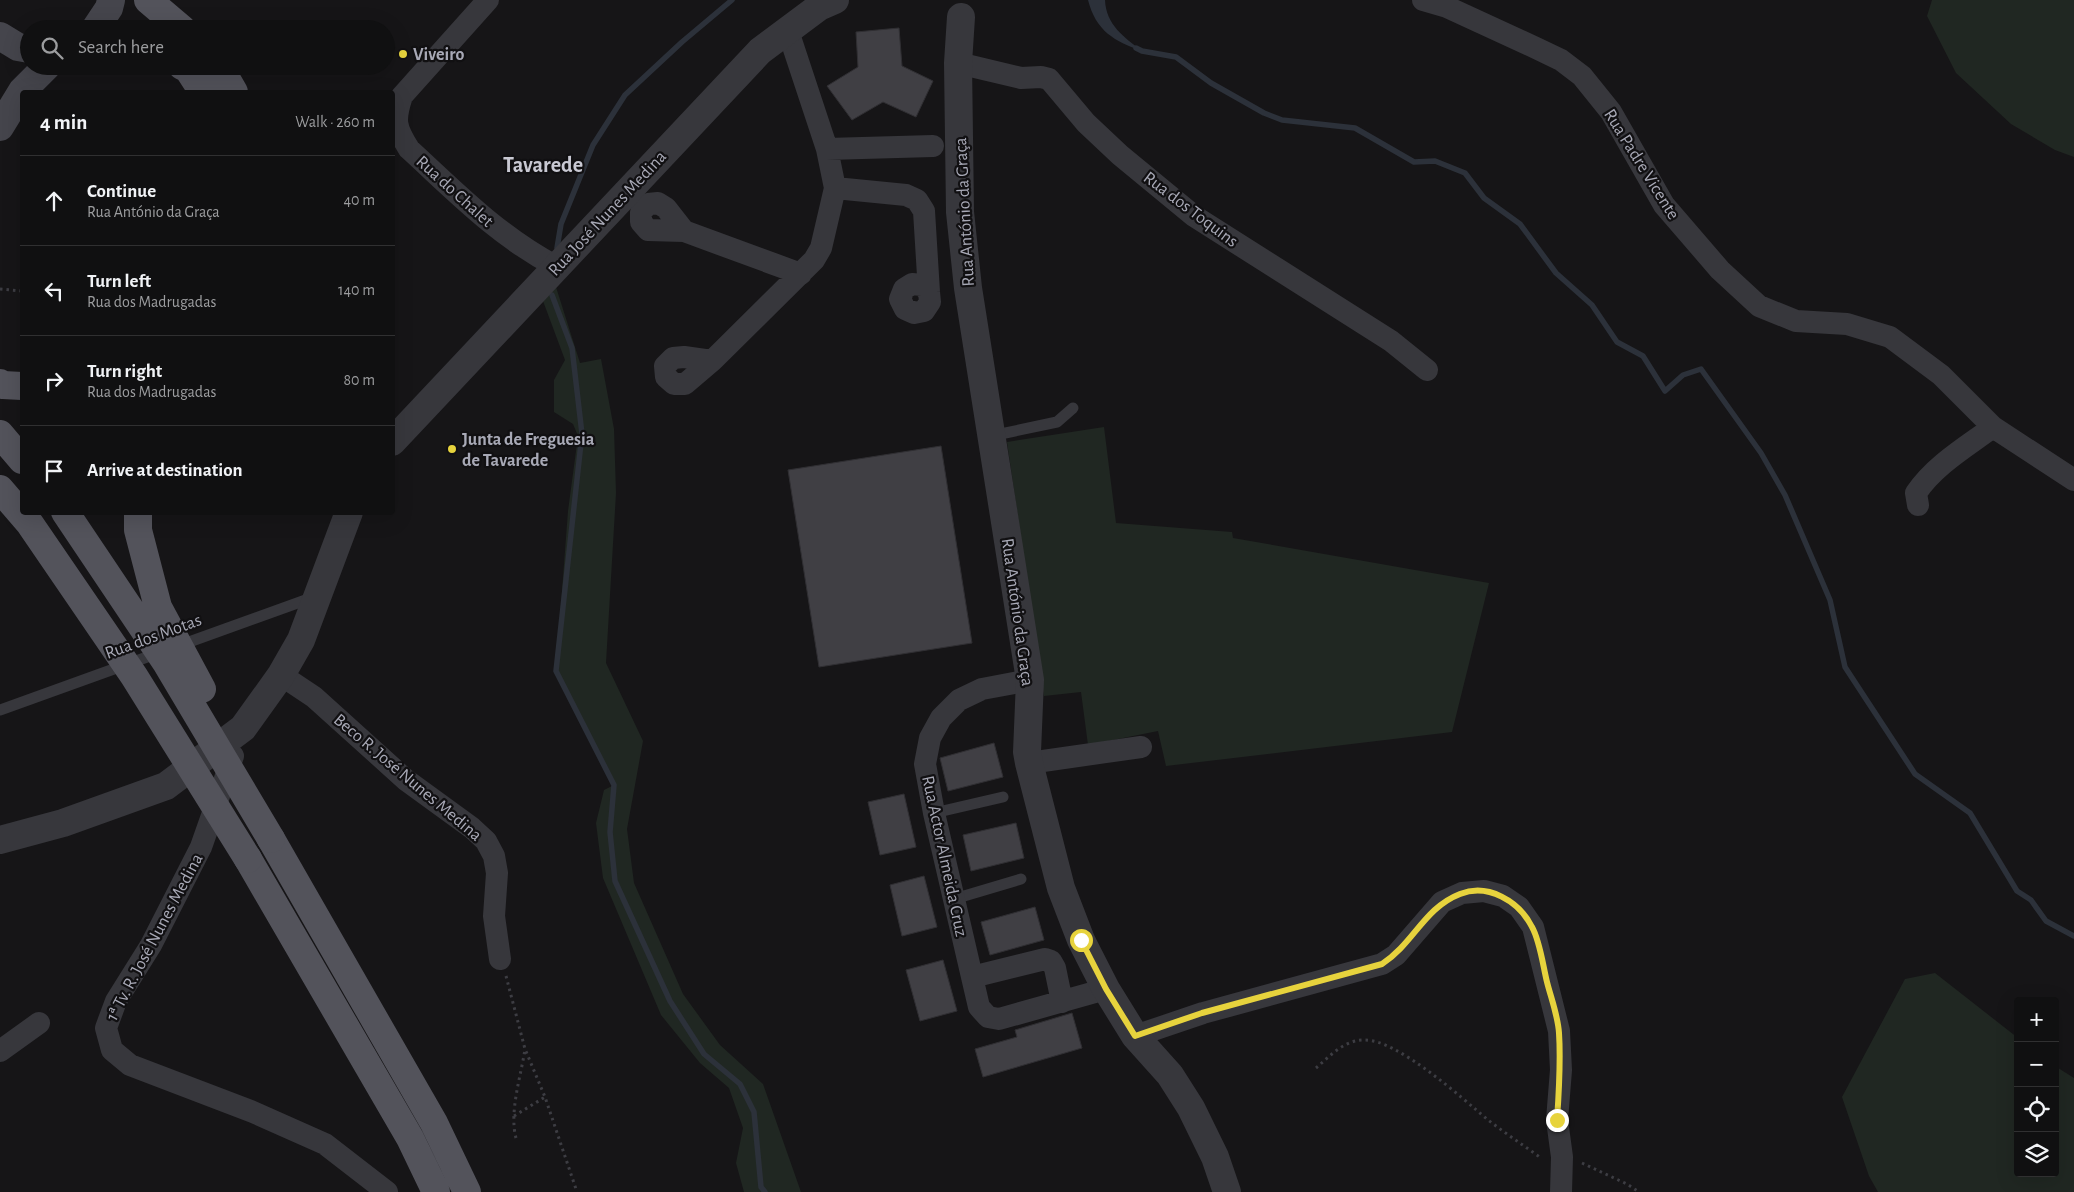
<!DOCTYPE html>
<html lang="en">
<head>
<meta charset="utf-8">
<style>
  :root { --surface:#101011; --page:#1e1e1f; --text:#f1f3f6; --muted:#9c9d9f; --line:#303031 }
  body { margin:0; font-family:"Alegreya Sans",sans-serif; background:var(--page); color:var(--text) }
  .controls { position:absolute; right:15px; bottom:15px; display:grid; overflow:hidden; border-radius:5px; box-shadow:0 5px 20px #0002 }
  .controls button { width:45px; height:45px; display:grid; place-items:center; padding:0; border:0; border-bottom:1px solid var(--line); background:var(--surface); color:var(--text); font:25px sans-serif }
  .stop { position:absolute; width:15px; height:15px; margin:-11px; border:4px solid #e7d33d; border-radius:50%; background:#fff }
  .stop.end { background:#e7d33d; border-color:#fff; box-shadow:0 1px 5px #0008 }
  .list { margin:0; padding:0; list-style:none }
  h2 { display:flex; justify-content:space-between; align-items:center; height:65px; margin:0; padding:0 20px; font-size:21px }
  h2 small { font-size:16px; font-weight:400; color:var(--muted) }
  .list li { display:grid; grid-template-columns:32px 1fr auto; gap:15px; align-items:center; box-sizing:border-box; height:90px; padding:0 20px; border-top:1px solid var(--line) }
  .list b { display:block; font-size:19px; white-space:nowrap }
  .list p { margin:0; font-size:16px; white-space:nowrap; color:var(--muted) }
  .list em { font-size:16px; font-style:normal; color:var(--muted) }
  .icon { flex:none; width:28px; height:28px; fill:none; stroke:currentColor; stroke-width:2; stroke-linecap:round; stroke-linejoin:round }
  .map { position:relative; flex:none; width:2074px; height:1192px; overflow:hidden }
  .search { position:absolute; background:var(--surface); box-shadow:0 5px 20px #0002; left:20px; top:20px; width:375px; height:55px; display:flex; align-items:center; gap:12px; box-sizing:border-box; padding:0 18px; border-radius:28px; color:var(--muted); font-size:19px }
  .panel { position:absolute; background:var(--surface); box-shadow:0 5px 20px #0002; left:20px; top:90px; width:375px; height:425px; border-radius:5px }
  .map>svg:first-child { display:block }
</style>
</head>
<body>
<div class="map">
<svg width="2074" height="1192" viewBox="0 0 2074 1192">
  <rect width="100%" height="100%" fill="#161517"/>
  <path fill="#202722" d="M1932,0H2074V157L2055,150L2011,124L1956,73L1927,16Z
    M556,287L580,363L601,359L614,429L616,493L606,663L643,741L627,829L634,883L683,994L720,1045L763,1084L801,1192H744L736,1163L743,1128L729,1088L700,1063L661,1015L603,878L596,823L604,790L614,785L556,671L568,511L578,436L573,424L554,412V380L565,360L543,301Z
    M1104,427L1116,523L1232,532L1233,538L1489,583L1452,732L1166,766L1158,731L1088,745L1081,692L1044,696L1007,442Z
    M1935,973L2018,1038V1173H2055V1066L2074,1078V1192H1878L1869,1176L1842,1097L1905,979Z"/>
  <path fill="#2c313a" d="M1088,0H1105C1106,25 1124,37 1142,51C1114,41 1096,31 1088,0Z"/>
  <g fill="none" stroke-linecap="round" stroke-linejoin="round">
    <path stroke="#2c313a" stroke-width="5.5" d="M1136,48L1142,51L1176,57L1211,83L1264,113L1282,120L1355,128L1414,162L1435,161L1465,173L1484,198L1520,224L1556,273L1592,305L1617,342L1643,356L1665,391L1683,375L1701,369L1761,453L1785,495L1830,600L1845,667L1915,774L1970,813L2017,891L2031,900L2046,921L2074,936
      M557,248L561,224L593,145L625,95L682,42L732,0
      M552,295L572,348L582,434L556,671L614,785L610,832L615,881L670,1001L704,1054L740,1084L754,1112L761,1187L765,1192"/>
  </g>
  <path fill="#403f44" stroke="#302f33" d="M899,28L902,66L933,81L916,117L883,102L852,120L827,86L858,67L856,32Z
    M941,446L972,643L819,667L788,470Z
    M994,743L1003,777L948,791L940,758Z
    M904,794L916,847L880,855L868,802Z
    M1016,823L1024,858L971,871L963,835Z
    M924,876L937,927L902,936L890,885Z
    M1035,907L1044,940L990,955L981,922Z
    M943,960L957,1011L920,1021L906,970Z
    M1072,1013L1082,1048L983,1077L975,1049L1017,1037L1015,1030Z"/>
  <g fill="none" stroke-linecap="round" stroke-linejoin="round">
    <path stroke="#3d3d43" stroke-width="3" stroke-dasharray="2.5 4" stroke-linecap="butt" d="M0,289L22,291
      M506,976L525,1049L545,1097
      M1316,1068C1330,1056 1344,1040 1364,1040C1397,1039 1462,1098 1488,1120C1505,1133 1523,1145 1541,1158
      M514,1116L545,1097L577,1192
      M516,1138C509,1112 521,1076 525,1049
      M1582,1163L1627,1184L1639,1192"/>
    <path stroke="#37373c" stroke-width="11" d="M991,436L1057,422L1073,408
      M178,646L314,597
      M0,710L161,652
      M934,813L1003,797
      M954,899L1021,879"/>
    <path stroke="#37373c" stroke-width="22" d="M488,0L402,96C394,120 395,127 409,149C457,193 498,236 557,267
      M1423,0L1447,7L1536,48L1561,60L1582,76L1611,112L1664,205L1720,270L1759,306L1796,321L1847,324L1890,337L1941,375L1993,427L2074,480
      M958,63L1021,78L1041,77L1049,79L1086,123L1120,155L1194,216L1391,341L1427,370
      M827,149L933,146
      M835,188L906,195L917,200L924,211L929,292L930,302L924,311L914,313L905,309L900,299L904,289L912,284L922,285L929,292
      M684,231L666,208L658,203L648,204L641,212V222L648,230L684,231L801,274
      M712,361L684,357L673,358L665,366L666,377L674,384H685L712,361L814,260L821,248L835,188L827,149L788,31
      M1918,505L1916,493C1935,465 1966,447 1993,427
      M281,675L314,697L406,780L472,828L486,841L494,856L497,873L494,916L500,959
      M1030,680L982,689L959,700L941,718L930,738L925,764L934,813L979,1007L988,1017L999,1019L1106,989
      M233,756L201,847L151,945L116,1001L106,1028L112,1050L130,1065L253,1112L325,1144L387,1192
      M1029,763L1141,747
      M972,977L1045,959L1051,961L1055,968L1062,1002
      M1135,1036L1203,1013L1382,964L1396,955L1442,902L1462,893L1484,891L1503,896L1519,907L1533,927L1559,1031L1561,1070L1557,1120L1562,1157L1561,1192
      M0,1051L39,1023"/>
    <path stroke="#37373c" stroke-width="28" d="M961,17L958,63L960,212L968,288L1030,680L1027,752L1029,763L1061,888L1081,940L1106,989L1135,1036L1170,1075L1191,1108L1215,1157L1227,1192
      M392,442L760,51L819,7L835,0
      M0,840L63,823L166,786L243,728L281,675L301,640L349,512"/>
    <path stroke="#45454c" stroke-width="28" d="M95,29L109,8L111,0
      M0,36L18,47L29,49
      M0,127L22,91L47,66"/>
    <path stroke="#53535b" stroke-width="28" d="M148,0L182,29
      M182,66L188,69L203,92
      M219,66L234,92
      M0,383L3,385L22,386
      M0,434L22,460
      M271,839L434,1123L467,1192
      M248,859L410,1138L436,1192"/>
    <path stroke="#53535b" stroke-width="28" d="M0,489L30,524L134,676L248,859
      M65,512L167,664L271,839
      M138,512V530L158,607L202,689"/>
  </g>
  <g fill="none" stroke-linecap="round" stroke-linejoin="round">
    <path stroke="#e7d33d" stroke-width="6" d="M1081,940L1106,989L1135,1036L1202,1013L1382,964C1414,943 1424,908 1460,894C1488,883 1519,901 1532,927C1540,941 1543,966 1547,982C1551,998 1558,1016 1559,1033C1561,1063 1559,1091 1557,1120"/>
  </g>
  <g fill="#e7d33d" stroke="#111012" stroke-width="2">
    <circle cx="403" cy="54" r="5"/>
    <circle cx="452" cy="449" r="5"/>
  </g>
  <g text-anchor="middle" stroke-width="4.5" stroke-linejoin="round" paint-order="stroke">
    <g font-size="18" font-weight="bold" fill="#a8a9b6" stroke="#111012" text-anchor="start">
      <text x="413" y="60">Viveiro</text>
      <text x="462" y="445">Junta de Freguesia<tspan x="462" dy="21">de Tavarede</tspan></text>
    </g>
    <g font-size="18" fill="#a8a9b6" stroke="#111012">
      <text transform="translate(1642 164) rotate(58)" y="6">Rua Padre Vicente</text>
      <text transform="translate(455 191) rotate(42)" y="6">Rua do Chalet</text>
      <text transform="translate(1191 209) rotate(37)" y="6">Rua dos Toquins</text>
      <text transform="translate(964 212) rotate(-93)" y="6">Rua António da Graça</text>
      <text transform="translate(607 213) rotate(-47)" y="6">Rua José Nunes Medina</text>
      <text transform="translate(1018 612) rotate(82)" y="6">Rua António da Graça</text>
      <text transform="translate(153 636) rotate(-20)" y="6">Rua dos Motas</text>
      <text transform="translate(408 777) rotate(40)" y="6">Beco R. José Nunes Medina</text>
      <text transform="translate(945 856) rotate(78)" y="6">Rua Actor Almeida Cruz</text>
      <text transform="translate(154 937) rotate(-62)" y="6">1ª Tv. R. José Nunes Medina</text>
    </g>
    <g font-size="22" font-weight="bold" fill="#c9c9d3" stroke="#111012">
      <text x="543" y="172">Tavarede</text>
    </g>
  </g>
</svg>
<div class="controls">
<button>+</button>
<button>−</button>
<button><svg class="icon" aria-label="locate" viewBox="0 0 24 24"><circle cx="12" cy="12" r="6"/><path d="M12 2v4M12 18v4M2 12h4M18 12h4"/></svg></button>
<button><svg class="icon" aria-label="layers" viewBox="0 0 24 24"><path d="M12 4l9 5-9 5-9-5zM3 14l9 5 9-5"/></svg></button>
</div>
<div class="stop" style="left:1081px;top:940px"></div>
<div class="stop end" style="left:1557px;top:1120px"></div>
<div class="search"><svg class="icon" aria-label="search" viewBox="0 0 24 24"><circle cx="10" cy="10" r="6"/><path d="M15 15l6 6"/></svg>Search here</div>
<section class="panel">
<h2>4 min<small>Walk · 260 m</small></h2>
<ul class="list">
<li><svg class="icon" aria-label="ahead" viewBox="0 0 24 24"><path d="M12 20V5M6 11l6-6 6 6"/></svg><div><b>Continue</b><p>Rua António da Graça</p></div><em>40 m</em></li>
<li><svg class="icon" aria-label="left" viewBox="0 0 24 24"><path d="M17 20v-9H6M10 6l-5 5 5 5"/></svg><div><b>Turn left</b><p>Rua dos Madrugadas</p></div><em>140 m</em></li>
<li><svg class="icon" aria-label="right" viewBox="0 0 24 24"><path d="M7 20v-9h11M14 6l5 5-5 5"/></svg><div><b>Turn right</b><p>Rua dos Madrugadas</p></div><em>80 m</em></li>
<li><svg class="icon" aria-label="arrive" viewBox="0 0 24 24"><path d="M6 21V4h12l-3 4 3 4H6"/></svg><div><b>Arrive at destination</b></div></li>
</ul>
</section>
</div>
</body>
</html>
